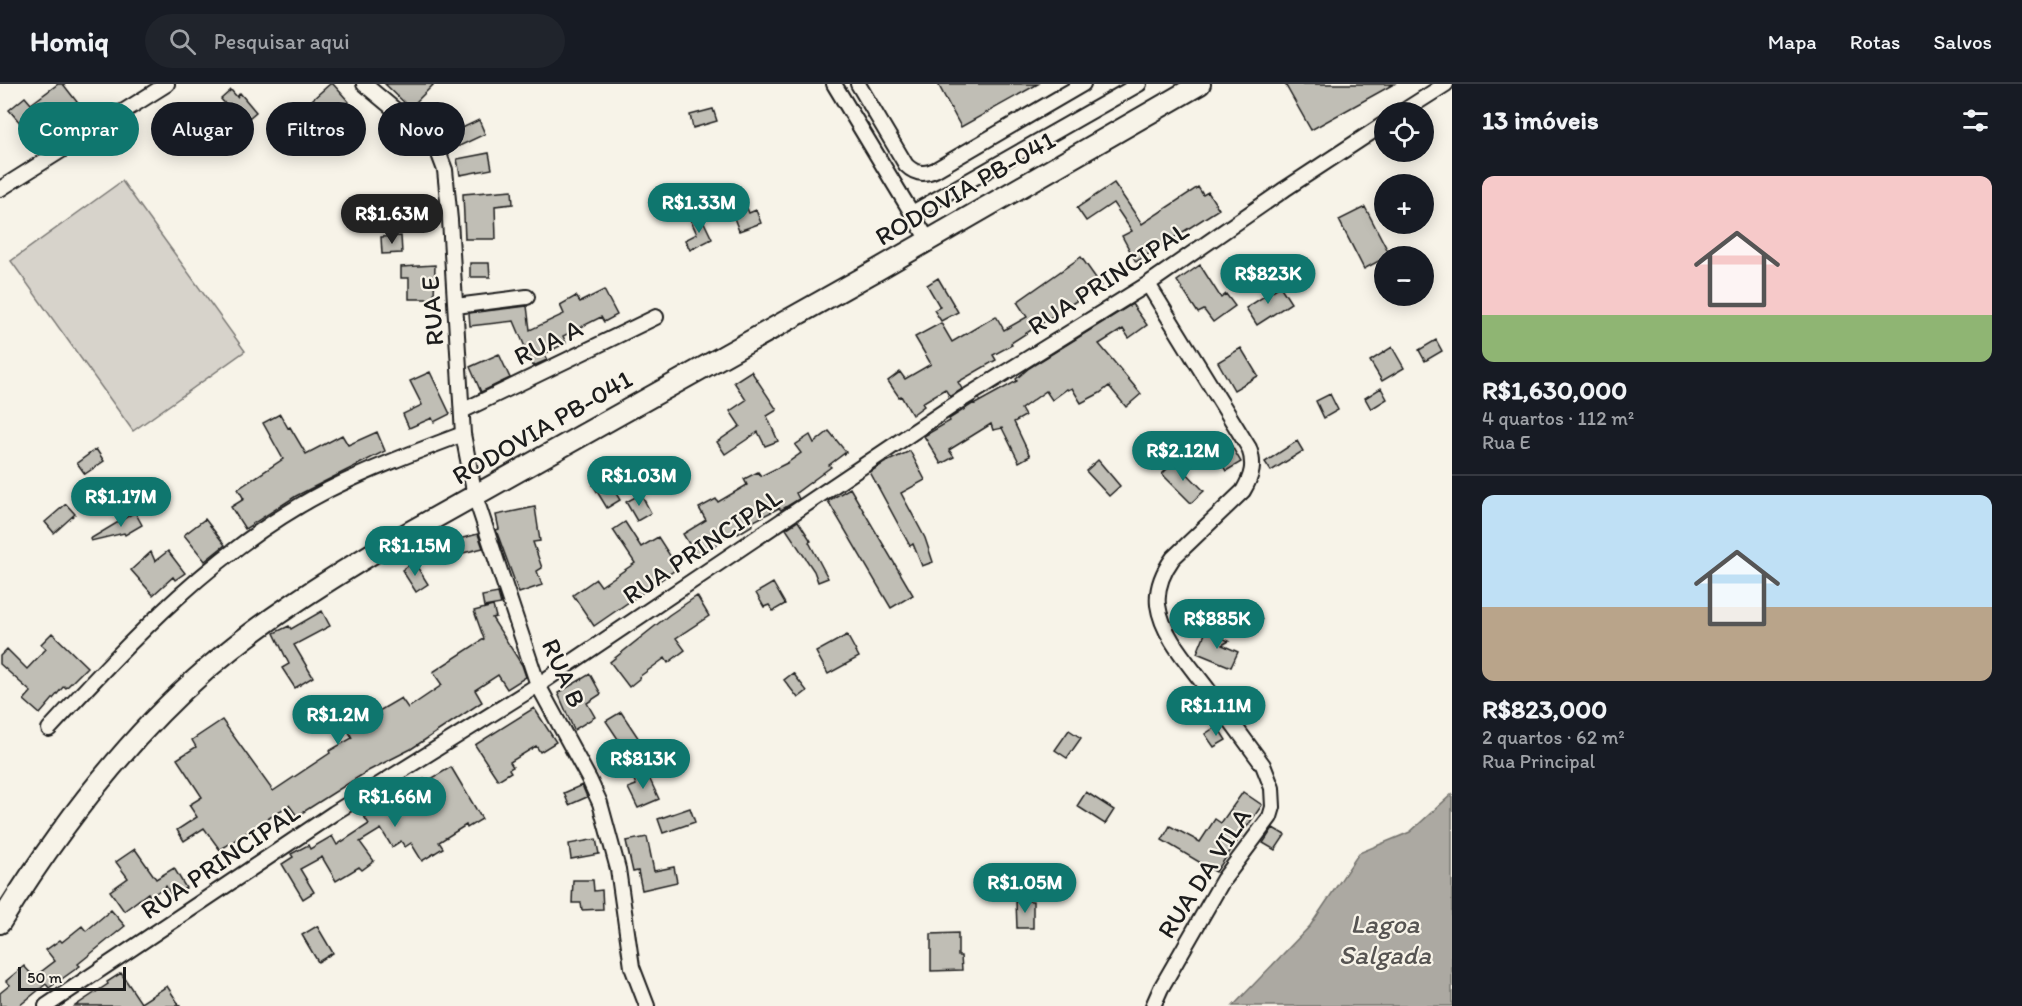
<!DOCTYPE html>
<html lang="pt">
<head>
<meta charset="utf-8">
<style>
  :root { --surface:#171b24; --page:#20242c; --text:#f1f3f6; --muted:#9ea1a6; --line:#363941; --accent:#0f766e }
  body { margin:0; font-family:Itim,sans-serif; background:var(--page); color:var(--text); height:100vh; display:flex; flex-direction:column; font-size:22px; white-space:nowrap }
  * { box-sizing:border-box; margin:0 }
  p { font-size:20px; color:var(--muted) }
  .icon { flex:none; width:33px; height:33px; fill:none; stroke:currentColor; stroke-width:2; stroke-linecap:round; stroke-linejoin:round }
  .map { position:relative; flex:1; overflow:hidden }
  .side { display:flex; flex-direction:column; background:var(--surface); width:570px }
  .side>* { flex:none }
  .guide { position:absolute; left:18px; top:18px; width:570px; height:54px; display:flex; gap:12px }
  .tools { position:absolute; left:1374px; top:18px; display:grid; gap:12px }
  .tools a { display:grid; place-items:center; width:60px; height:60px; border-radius:50%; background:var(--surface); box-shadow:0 3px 15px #0003; font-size:30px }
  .scale { position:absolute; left:18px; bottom:15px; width:108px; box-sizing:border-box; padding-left:6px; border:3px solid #1c1c1c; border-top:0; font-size:16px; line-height:21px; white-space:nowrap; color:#1c1c1c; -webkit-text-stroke:4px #f7f3e8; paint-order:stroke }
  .price { position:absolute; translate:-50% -51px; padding:0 14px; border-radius:21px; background:var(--accent); color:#fff; font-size:20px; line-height:39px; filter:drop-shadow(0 2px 3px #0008) }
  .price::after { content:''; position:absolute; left:50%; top:36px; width:18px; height:14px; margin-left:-9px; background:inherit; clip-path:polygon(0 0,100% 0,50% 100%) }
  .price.active { background:#222; color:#fff }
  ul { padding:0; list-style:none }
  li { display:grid; align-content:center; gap:12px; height:318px; padding:0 30px }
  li+li { border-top:2px solid var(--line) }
  li span { display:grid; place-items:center; height:186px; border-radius:12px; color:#555 }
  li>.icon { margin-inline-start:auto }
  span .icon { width:108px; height:108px; fill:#fffc; stroke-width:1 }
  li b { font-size:26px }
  h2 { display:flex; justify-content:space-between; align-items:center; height:72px; padding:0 30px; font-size:26px }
  .pill { padding:0 21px; border-radius:27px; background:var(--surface); box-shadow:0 3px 15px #0003; font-size:21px; line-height:54px }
  .pill.active { background:var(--accent); color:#fff }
  header { display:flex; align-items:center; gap:36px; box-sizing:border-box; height:84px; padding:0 30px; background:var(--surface); border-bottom:2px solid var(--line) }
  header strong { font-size:28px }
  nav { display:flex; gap:33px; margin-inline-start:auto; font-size:21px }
  .search { width:420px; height:54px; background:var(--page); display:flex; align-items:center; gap:15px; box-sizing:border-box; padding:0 21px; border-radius:33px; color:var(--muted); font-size:22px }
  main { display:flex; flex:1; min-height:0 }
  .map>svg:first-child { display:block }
  .park { fill:#d7d3cb; stroke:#7a7874; stroke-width:1.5 }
  .water { fill:#aca9a2; stroke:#72716c; stroke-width:1.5 }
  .building { fill:#c0beb5; stroke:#1c1c1c; stroke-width:1.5 }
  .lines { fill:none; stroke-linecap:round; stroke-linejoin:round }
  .street-casing { stroke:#1c1c1c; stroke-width:18 }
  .secondary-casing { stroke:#1c1c1c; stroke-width:24 }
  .street { stroke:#f7f3e8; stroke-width:14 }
  .secondary { stroke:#f7f3e8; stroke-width:20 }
  .labels { text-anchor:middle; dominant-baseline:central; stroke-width:4.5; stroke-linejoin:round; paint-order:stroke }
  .street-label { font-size:26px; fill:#1c1c1c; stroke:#f7f3e8 }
  .water-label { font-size:27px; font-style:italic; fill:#565452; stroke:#f7f3e8 }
</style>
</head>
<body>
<header>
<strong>Homiq</strong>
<div class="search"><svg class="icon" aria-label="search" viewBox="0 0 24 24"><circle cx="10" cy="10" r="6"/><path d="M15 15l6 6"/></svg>Pesquisar aqui</div>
<nav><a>Mapa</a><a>Rotas</a><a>Salvos</a></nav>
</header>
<main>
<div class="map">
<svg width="1452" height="922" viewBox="0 0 1452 922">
  <rect width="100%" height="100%" fill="#f7f3e8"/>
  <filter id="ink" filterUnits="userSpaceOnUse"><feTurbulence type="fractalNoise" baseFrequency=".0167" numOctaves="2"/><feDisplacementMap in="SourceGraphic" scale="12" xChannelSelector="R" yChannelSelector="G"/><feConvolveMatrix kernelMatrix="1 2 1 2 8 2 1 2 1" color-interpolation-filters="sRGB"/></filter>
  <g filter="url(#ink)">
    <path class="park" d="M 122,97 L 245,267 L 133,347 L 11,177 Z"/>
    <path class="water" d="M 1452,710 L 1452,922 L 1233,922 L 1310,842 L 1359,769 L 1410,748 Z"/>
    <path class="building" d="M 58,0 L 63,0 L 88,32 L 66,48 L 62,43 L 42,64 L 9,26 L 25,13 L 31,20 Z
      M 330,0 L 333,0 L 349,18 L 315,48 L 326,59 L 316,68 L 288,37 Z
      M 385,0 L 434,0 L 410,24 Z
      M 938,0 L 1038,0 L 961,43 Z
      M 1285,0 L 1394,0 L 1311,46 Z
      M 231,6 L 237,13 L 240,9 L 256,28 L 242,40 L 221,15 Z
      M 285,20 L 294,30 L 277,45 L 268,35 Z
      M 713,25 L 717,37 L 693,44 L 690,31 Z
      M 479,36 L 485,50 L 453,65 L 447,51 Z
      M 489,69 L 492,85 L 460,91 L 457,75 Z
      M 1114,99 L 1142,140 L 1198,103 L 1203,111 L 1208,108 L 1219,125 L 1136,178 L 1122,152 L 1132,147 L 1113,119 L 1086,137 L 1077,124 Z
      M 512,106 L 513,120 L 495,122 L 496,155 L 465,155 L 463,110 Z
      M 742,112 L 749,129 L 756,126 L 761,139 L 739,147 L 728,118 Z
      M 1365,123 L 1390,171 L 1364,185 L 1339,136 Z
      M 701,132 L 712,155 L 690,166 L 685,156 L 697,150 L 691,137 Z
      M 401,152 L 402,169 L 382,170 L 381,153 Z
      M 1081,173 L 1101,201 L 1011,259 L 1012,261 L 993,271 L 996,276 L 958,298 L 962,305 L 950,313 L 945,305 L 922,319 L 924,322 L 912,331 L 901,312 L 899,313 L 888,297 L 900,288 L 905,295 L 931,280 L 915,253 L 941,239 L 952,258 L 996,232 L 1004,246 L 1027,233 L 1017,218 Z
      M 470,179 L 489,179 L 490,193 L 470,193 Z
      M 435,181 L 434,215 L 409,215 L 409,194 L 401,194 L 401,183 Z
      M 1200,181 L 1221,214 L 1226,210 L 1235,222 L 1213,238 L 1204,226 L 1198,229 L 1177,197 Z
      M 938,194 L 958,228 L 941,237 L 934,226 L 940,223 L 927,201 Z
      M 1280,202 L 1291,219 L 1257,241 L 1246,224 Z
      M 604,206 L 617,231 L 604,238 L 601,233 L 563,252 L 566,259 L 544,270 L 547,276 L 533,282 L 514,237 L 470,242 L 469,229 L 527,222 L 530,246 L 564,230 L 560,221 L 576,212 L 580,218 Z
      M 1132,220 L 1147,241 L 1129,254 L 1123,245 L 1099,260 L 1141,310 L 1126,323 L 1109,302 L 1100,309 L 1081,319 L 1072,304 L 1068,306 L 1067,305 L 1052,316 L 1046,307 L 1021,325 L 1025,332 L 1014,338 L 1030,372 L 1019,378 L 1002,344 L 993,346 L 991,340 L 949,366 L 954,373 L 941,380 L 924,352 L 950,337 L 949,335 L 974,319 L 975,320 L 1017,297 L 1016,295 L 1029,284 Z
      M 1436,256 L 1442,267 L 1425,277 L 1419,266 Z
      M 1392,263 L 1404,284 L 1382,297 L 1370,277 Z
      M 1241,264 L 1258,292 L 1234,306 L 1218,278 Z
      M 499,270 L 510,294 L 481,308 L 470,283 Z
      M 751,287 L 777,326 L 767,332 L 778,357 L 765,362 L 758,348 L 725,370 L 717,358 L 740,342 L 730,327 L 746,316 L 734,298 Z
      M 430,288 L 450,330 L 434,338 L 432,334 L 409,344 L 403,330 L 422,321 L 410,297 Z
      M 1381,304 L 1387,315 L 1371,325 L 1365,314 Z
      M 1330,310 L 1338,326 L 1324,334 L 1316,317 Z
      M 280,330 L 288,344 L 290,343 L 306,370 L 342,351 L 348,361 L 377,348 L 385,367 L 296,412 L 245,445 L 231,423 L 244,415 L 238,405 L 283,375 L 263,339 Z
      M 829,347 L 846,368 L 829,381 L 831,383 L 796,409 L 799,415 L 781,426 L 779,424 L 752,438 L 753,441 L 738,450 L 736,446 L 716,458 L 717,461 L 697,473 L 683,450 L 706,436 L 699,424 L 716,415 L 718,418 L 747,401 L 744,395 L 758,388 L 761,392 L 787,379 L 801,369 L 795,361 L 810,351 L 814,359 Z
      M 1227,354 L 1241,378 L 1226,387 L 1212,364 Z
      M 1297,357 L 1303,367 L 1271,387 L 1265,378 Z
      M 96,365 L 104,377 L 85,390 L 77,379 Z
      M 910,367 L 925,396 L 901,409 L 925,454 L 933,478 L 922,482 L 913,460 L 910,462 L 870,388 L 884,379 Z
      M 1098,376 L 1120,402 L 1109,412 L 1086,387 Z
      M 1175,377 L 1204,407 L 1191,419 L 1162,390 Z
      M 606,393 L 620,416 L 607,424 L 593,401 Z
      M 850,404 L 913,511 L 891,524 L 828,417 Z
      M 641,410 L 651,429 L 637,437 L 626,418 Z
      M 66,420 L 75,430 L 54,449 L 45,438 Z
      M 535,423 L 540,457 L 533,458 L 542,484 L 537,487 L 542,501 L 519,509 L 496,446 L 499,445 L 496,431 Z
      M 135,428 L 142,441 L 125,451 L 124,449 L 91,457 L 90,455 Z
      M 205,435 L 225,461 L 205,477 L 184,451 Z
      M 798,437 L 811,457 L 809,458 L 828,494 L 818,498 L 814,487 L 786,445 Z
      M 625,438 L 641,463 L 658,453 L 678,484 L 594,542 L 573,511 L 596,495 L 601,502 L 635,479 L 613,446 Z
      M 478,450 L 483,464 L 459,470 L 455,456 Z
      M 168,467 L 185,489 L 175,496 L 173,493 L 153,511 L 131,486 L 151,468 L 155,477 Z
      M 414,478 L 428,500 L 416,508 L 402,486 Z
      M 773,499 L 785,520 L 773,527 L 769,521 L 764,523 L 756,509 Z
      M 498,509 L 501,520 L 484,523 L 482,512 Z
      M 697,512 L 709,532 L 676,554 L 685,566 L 668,579 L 665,574 L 639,593 L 640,594 L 629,603 L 610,578 L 669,531 Z
      M 493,522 L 496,533 L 492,534 L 522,581 L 526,593 L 507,605 L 498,591 L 475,606 L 482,618 L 411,665 L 368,687 L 297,732 L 289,721 L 220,766 L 204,744 L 184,757 L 177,746 L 197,733 L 189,721 L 202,713 L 177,675 L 196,663 L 192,656 L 222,636 L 273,707 L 330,669 L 329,667 L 352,654 L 349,648 L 374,634 L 372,631 L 401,614 L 408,624 L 442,601 L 433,588 L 484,555 L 474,527 Z
      M 1254,525 L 1262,536 L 1247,545 L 1242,537 L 1242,532 Z
      M 322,527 L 330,542 L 294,561 L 313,593 L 295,604 L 282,584 L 289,580 L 274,549 L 289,542 L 291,545 Z
      M 1206,547 L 1229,557 L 1222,561 L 1238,568 L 1231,583 L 1197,569 Z
      M 52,549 L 87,583 L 66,604 L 64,602 L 40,630 L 24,616 L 31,608 L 0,580 L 0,572 L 7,565 L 27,585 L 46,565 L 41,560 Z
      M 847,551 L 859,573 L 828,590 L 816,568 Z
      M 793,589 L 807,607 L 798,614 L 784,596 Z
      M 590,590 L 601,610 L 587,619 L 595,633 L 574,646 L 558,609 Z
      M 534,624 L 556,658 L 540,668 L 536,662 L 510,678 L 513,683 L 509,685 L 511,688 L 498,696 L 475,661 Z
      M 621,628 L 641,658 L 626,667 L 606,637 Z
      M 1217,642 L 1226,656 L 1214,663 L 1205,650 Z
      M 1069,646 L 1081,654 L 1067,674 L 1055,666 Z
      M 451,683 L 482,735 L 467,744 L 466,741 L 439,758 L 443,764 L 422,777 L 411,759 L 405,763 L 401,757 L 392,763 L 381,745 L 360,758 L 374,777 L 362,786 L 359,783 L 336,797 L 322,773 L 300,785 L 314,808 L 303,815 L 282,780 L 293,773 L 291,770 L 308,761 L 310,765 L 332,752 L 337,761 L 369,740 L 363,731 L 400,707 L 402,709 L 424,695 L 426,698 Z
      M 645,685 L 659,715 L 638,724 L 628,704 L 636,701 L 632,691 Z
      M 582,701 L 587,713 L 569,721 L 564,709 Z
      M 1086,708 L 1114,726 L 1105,740 L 1077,722 Z
      M 1243,708 L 1262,721 L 1216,788 L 1162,756 L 1170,742 L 1200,758 L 1215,735 L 1221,739 Z
      M 690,724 L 695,738 L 663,749 L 658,735 Z
      M 1273,744 L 1285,751 L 1275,766 L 1263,759 Z
      M 647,753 L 654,787 L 674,783 L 677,798 L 642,806 L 638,787 L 633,788 L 626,757 Z
      M 596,755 L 599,770 L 571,775 L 569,760 Z
      M 135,765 L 156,795 L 174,784 L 186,804 L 172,812 L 166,802 L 150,813 L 148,809 L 124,827 L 110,807 L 128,794 L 116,778 Z
      M 573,796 L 593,796 L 594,807 L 602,806 L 603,825 L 582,826 L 581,819 L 572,819 Z
      M 1016,817 L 1033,817 L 1033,844 L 1017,844 Z
      M 111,826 L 125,842 L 78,880 L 80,882 L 49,904 L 46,900 L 19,922 L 0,922 L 0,909 L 10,901 L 6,897 L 24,882 L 34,893 L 55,877 L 46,866 L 60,856 L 62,858 L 82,842 L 86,847 Z
      M 317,842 L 333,869 L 318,878 L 302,851 Z
      M 958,849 L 958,872 L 961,872 L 962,886 L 931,887 L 931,850 Z
      M 121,889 L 141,919 L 167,902 L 180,922 L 75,922 L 108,900 L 107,898 Z"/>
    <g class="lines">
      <g class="street-casing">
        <path id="street" d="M 364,0 L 430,55 L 439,70 L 445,86 L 450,136 L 463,350 L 475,412 L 538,601 L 589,695 L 600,719 L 618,785 L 632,883 L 647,922
          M 834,0 L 928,156
          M 858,0 L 906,81 C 915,90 924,91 935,86 L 1083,0
          M 1402,28 L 1446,0
          M 0,105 L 167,0
          M 912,129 L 1139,0
          M 1148,200 L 1249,364 C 1255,381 1252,392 1243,407 L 1173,474 C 1163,488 1156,503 1158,521 C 1162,551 1188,579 1206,603 C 1225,629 1244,655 1263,681 L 1272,704 L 1273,723 L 1270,733 L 1223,796 L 1161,904 L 1153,922
          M 456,222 L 527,213
          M 462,327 L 656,233
          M 49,645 C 132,555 217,463 328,406 C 372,384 418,367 463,350
          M 46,922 L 334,729 L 538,601 L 961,316 L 1148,200 L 1285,105 L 1384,40"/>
      </g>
      <g class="secondary-casing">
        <path id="secondary" d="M 0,839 C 57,747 124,657 207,585 C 261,538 322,500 383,463 L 877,186 L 1200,0"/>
      </g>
      <use href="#street" class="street"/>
      <use href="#secondary" class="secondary"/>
    </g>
  </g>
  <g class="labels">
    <g class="street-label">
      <text transform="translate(965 104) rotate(-30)">RODOVIA PB-041</text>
      <text transform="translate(1108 194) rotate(-33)">RUA PRINCIPAL</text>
      <text transform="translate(432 227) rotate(-94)">RUA E</text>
      <text transform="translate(548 258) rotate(-26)">RUA A</text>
      <text transform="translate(542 343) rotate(-30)">RODOVIA PB-041</text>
      <text transform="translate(702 462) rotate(-34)">RUA PRINCIPAL</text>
      <text transform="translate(564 589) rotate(66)">RUA B</text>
      <text transform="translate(220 777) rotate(-34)">RUA PRINCIPAL</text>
      <text transform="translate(1204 789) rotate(-57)">RUA DA VILA</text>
    </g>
    <g class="water-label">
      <text x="1385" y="839">Lagoa<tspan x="1385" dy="31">Salgada</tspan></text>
    </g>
  </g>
</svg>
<div class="tools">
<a><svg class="icon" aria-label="locate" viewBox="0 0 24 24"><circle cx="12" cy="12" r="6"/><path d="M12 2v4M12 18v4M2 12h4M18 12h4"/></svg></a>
<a>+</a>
<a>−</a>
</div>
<div class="scale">50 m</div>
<b class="price" style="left:699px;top:150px">R$1.33M</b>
<b class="price active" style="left:392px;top:161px">R$1.63M</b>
<b class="price" style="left:1268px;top:221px">R$823K</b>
<b class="price" style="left:1183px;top:398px">R$2.12M</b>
<b class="price" style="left:639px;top:423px">R$1.03M</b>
<b class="price" style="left:121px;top:444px">R$1.17M</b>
<b class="price" style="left:415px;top:493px">R$1.15M</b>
<b class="price" style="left:1217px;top:566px">R$885K</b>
<b class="price" style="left:1216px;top:653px">R$1.11M</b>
<b class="price" style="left:338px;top:662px">R$1.2M</b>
<b class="price" style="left:643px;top:706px">R$813K</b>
<b class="price" style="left:395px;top:744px">R$1.66M</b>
<b class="price" style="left:1025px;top:830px">R$1.05M</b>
<div class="guide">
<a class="pill active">Comprar</a>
<a class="pill">Alugar</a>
<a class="pill">Filtros</a>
<a class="pill">Novo</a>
</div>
</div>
<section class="side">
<h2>13 imóveis<svg class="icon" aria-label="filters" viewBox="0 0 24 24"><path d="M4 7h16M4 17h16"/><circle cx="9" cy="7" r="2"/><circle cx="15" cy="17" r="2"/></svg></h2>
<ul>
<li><span style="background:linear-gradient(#f6c9c9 75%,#8fb573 0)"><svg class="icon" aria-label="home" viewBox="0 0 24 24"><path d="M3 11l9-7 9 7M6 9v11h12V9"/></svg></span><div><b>R$1,630,000</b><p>4 quartos · 112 m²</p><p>Rua E</p></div></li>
<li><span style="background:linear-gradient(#bfe0f5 60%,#b9a48a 0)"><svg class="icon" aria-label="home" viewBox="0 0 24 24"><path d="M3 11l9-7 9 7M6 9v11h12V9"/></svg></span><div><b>R$823,000</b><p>2 quartos · 62 m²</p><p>Rua Principal</p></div></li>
</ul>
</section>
</main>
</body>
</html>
